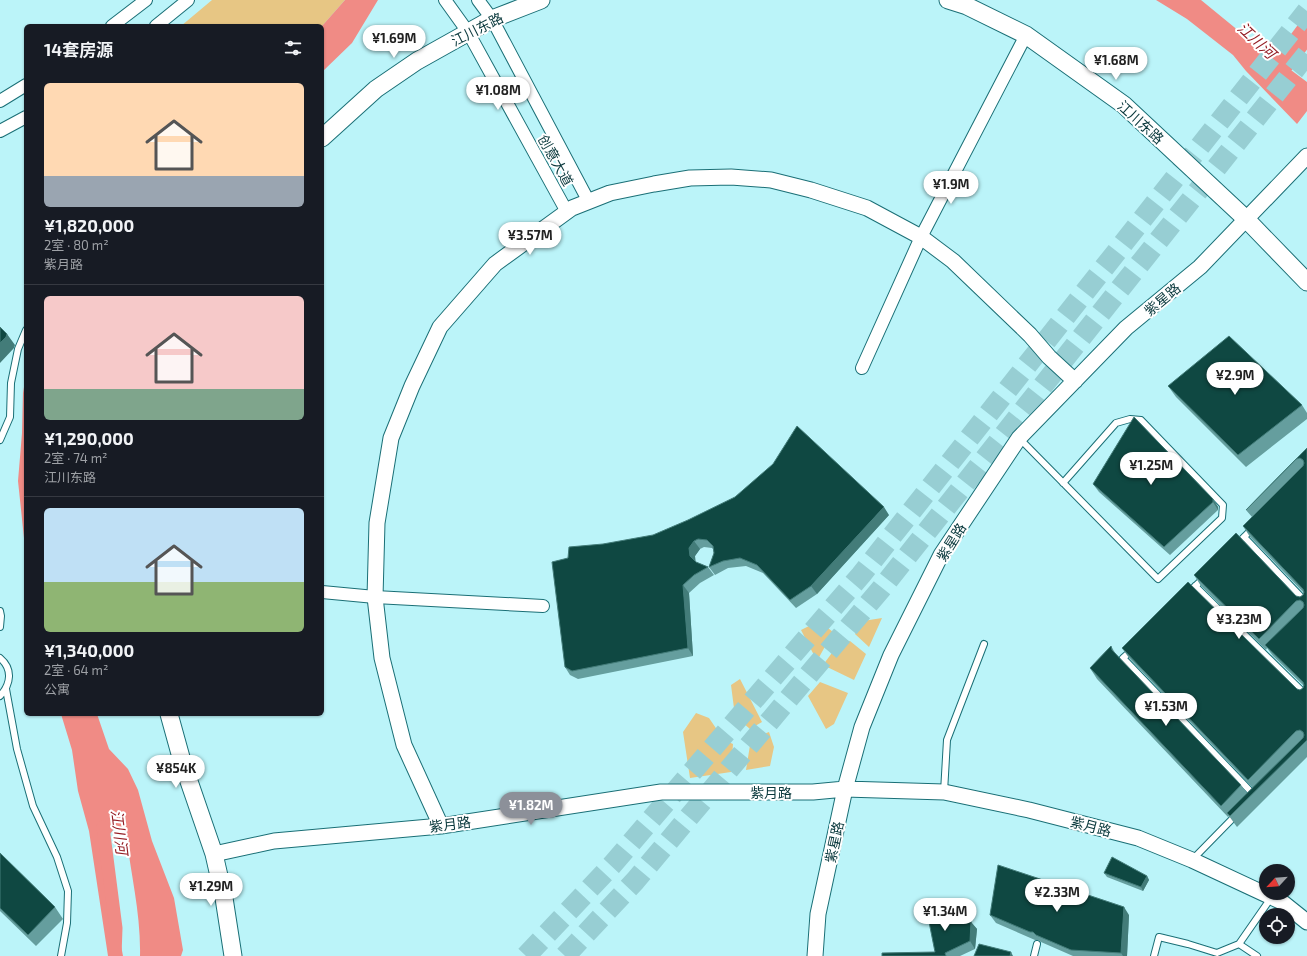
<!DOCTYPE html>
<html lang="zh">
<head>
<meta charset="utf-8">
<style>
  :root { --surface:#171b24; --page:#242831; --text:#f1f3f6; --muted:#9ea1a6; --line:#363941; --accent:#8c9099 }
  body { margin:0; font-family:"Exo 2","Noto Sans SC",sans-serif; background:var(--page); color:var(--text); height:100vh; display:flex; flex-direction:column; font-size:15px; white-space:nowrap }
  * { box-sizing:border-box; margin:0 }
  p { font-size:13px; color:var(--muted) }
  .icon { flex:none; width:22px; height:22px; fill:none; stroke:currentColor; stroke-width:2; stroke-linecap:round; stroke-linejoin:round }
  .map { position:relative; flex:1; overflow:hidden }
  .details { position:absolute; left:24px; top:24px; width:300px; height:692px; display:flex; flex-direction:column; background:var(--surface); border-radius:6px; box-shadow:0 1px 3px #0004 }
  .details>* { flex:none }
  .needle { width:26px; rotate:244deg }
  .controls { position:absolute; left:1259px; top:864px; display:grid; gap:8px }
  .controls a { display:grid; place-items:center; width:36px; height:36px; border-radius:50%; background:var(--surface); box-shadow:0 1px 3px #0004; font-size:20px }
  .price { position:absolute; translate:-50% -34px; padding:0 9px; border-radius:14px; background:#fff; color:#222; font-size:13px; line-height:26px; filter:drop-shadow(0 1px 2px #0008) }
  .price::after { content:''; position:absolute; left:50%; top:24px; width:12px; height:9px; margin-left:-6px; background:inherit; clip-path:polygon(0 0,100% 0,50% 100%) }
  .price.active { background:var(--accent); color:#fff }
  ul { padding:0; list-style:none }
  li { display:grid; align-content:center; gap:8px; height:212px; padding:0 20px }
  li+li { border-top:1px solid var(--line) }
  li span { display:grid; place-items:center; height:124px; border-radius:6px; color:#555 }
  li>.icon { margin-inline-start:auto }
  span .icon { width:72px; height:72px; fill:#fffc; stroke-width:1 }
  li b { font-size:17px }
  h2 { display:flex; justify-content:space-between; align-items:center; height:48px; padding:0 20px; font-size:17px }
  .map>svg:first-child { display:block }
  .green { fill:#e7c684 }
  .water { fill:#f08b85 }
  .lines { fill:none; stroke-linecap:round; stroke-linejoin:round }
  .canal { stroke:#f08b85; stroke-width:13 }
  .river { stroke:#f08b85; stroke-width:22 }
  .trunk-tunnel { stroke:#97ced3; stroke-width:21; stroke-dasharray:21 10; stroke-linecap:butt }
  .service-casing { stroke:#1a6f76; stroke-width:8 }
  .minor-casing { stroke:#1a6f76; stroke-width:14 }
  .tertiary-casing { stroke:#1a6f76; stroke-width:17 }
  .secondary-casing { stroke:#1a6f76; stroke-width:19 }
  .service { stroke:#fff; stroke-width:6 }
  .minor { stroke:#fff; stroke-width:12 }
  .tertiary { stroke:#fff; stroke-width:15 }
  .secondary { stroke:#fff; stroke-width:17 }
  .wall { fill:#659e9e }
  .shaded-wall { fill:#437c79 }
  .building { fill:#0f4842; stroke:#437c79 }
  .labels { text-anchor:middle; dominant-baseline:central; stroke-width:4; stroke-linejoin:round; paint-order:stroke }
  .street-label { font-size:14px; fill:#09383c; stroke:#fff }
  .water-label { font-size:15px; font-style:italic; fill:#941d24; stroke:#fff }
</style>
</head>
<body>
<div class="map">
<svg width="1307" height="956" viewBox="0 0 1307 956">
  <rect width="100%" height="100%" fill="#bbf4f9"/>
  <path class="green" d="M 212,0 L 345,0 L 322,26 L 181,26 Z
    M 882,618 L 869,647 L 855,634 L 863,621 Z
    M 819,621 L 833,632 L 817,661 L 801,630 Z
    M 850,641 L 866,654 L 854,680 L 823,665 L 837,646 Z
    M 740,679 L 762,722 L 750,729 L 735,716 L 731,685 Z
    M 820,682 L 848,693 L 834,724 L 826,729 L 808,696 Z
    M 696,713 L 709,718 L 724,740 L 733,744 L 731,772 L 690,778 L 683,732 Z
    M 769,732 L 774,747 L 770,766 L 746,770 L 751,739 Z"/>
  <path class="water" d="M 345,0 L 378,0 L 352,43 L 322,72 L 322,26 Z
    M 1156,0 L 1201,0 L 1245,36 L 1307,82 L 1307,111 L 1297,124 L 1246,71 L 1233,55 L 1187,19 Z
    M 26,375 L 26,557 L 18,481 L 22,433 L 23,393 Z
    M 61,714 L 97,714 L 109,749 L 128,769 L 138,790 L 152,841 L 174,898 L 183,950 L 181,956 L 140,956 C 141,915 131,875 126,834 L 114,829 L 105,840 L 114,909 L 123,956 L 108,956 L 89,831 L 78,791 L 72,750 Z"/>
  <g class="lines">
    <path class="canal" d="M 103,827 L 116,928 L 115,956"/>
    <path class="river" d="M 1273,77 L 1307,31"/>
    <path class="trunk-tunnel" d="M 526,956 L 612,865 L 861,575 L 1307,11
      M 565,956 L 635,881 L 881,589 L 1307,54"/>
    <g class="service-casing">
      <path id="service" d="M 1019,438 L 1158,579 L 1222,518 L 1223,505 L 1141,420 L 1130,419 L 1116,423 L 1063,483
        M 0,440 L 10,417 L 11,383 L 18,349 L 26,330
        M 1244,537 L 1307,603
        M 1237,544 L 1253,528
        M 1195,586 L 1307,696
        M 1189,592 L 1204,578
        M 0,611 L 1,616 L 0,627
        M 1132,650 L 1123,658 L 1255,796
        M 0,658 C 13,669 11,684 0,696
        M 6,689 L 17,749 L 33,806 L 57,857 L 68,891 L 67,923 L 61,956
        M 944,792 L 947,740 L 984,644
        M 1192,860 L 1237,814
        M 1239,944 L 1271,898
        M 1034,956 L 1037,944
        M 1154,956 L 1159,937 L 1188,944 L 1217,953 L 1239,944 L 1257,956"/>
    </g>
    <g class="minor-casing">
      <path id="minor" d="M 445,0 L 468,32 L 567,212
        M 478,0 L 492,19 L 589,202
        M 112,26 L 146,0
        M 156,26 L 188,0
        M 0,101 L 26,85
        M 0,131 L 26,117
        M 862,368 L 921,237 L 1026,35
        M 322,592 L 375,597 L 543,606"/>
    </g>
    <g class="tertiary-casing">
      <path id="tertiary" d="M 441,826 L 404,745 L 382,658 L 375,597 L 377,523 L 391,438 L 412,386 L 440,327 L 495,264 L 572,208 L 610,193 L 654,184 L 690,178 L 731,177 L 771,180 L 811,190 L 867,208 L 921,237 L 953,261 L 1030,335 L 1049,357 L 1075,381
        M 214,854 L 274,841 L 441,826 L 661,792 L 813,792 L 845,789 L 944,792 L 1029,810 L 1138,838 L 1192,860 L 1282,902 L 1307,922
        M 815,956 L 818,914 L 845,789 L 862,727 L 891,655 L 941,555 L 1019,438 L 1126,328 L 1200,267 L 1307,156"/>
    </g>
    <g class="secondary-casing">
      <path id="secondary" d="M 948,0 L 967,6 L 1026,35 L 1124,105 L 1246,219 L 1307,282
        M 322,138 L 376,89 L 417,61 L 492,19 L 541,0
        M 169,714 L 182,761 L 214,854 L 224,898 L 233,956"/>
    </g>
    <use href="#service" class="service"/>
    <use href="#minor" class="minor"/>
    <use href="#tertiary" class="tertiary"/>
    <use href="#secondary" class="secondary"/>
  </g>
  <path class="wall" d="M 1168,386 L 1302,405 L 1307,413 L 1307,419 L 1246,467 L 1176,397 Z
    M 1307,448 L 1307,757 L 1237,827 L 1229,816 L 1228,817 L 1097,679 L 1090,668 L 1111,646 L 1117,656 L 1241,785 L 1247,793 L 1253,788 L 1129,658 L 1122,648 L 1300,690 L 1303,688 L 1304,686 L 1273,656 L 1267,648 L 1266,650 L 1201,586 L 1194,575 L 1300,597 L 1303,595 L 1304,593 L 1250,537 L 1243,526 L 1252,517 L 1246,510 Z
    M 1093,484 L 1213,499 L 1218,507 L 1218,510 L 1170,555 L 1099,492 Z
    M 889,515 L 817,594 L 796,608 L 763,573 L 746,566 L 728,568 L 715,575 L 709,567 L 714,553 L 713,549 L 712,548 L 704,547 L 700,549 L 695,556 L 695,562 L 708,567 L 714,575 L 700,583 L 689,593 L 693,656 L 578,679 L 570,675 L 565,667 L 568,558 L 603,544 Z
    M 0,853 L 55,907 L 63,919 L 36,946 L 0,911 Z
    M 1104,873 L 1147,876 L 1149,880 L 1143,891 L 1107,877 Z
    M 990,915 L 1129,915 L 1127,956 L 1073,956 L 1041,942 L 1038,940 L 1035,940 L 996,923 Z
    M 971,922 L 977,929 L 975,949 L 960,956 L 882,956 L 935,952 Z"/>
  <path class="shaded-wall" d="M 7,334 L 15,345 L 14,348 L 0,363 L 0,343 Z
    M 1213,499 L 1218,507 L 1218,510 L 1213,502 Z
    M 884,507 L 889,515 L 817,594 L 811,586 Z
    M 694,541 L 700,549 L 695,556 L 696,564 L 690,556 L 689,548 Z
    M 683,585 L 689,593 L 693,656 L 688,648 Z
    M 1147,876 L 1149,880 L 1143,891 L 1141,887 Z
    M 1124,907 L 1129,915 L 1127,956 L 1123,956 L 1121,953 Z
    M 971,922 L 977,929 L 975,949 L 970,941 Z
    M 1011,952 L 1013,956 L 1010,956 Z"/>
  <path class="building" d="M 0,327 L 7,334 L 6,337 L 0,343 Z
    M 1229,336 L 1302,405 L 1238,455 L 1168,386 Z
    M 1134,417 L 1213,499 L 1213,502 L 1164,547 L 1093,484 Z
    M 797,426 L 884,507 L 811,586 L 790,600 L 757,565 L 740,558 L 723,561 L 709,567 L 714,553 L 713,546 L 707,540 L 698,539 L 694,541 L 689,548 L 690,556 L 696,562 L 708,567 L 694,575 L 683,585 L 688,648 L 572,671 L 565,667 L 552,562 L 568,558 L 569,547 L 603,544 L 653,535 L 688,520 L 735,497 L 773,464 Z
    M 1307,448 L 1307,740 L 1230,816 L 1227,813 L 1303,738 L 1304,735 L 1303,732 L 1300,730 L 1296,731 L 1248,780 L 1122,648 L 1188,582 L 1297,689 L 1300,690 L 1303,688 L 1304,685 L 1303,682 L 1265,645 L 1303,608 L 1304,605 L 1303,602 L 1300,600 L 1296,601 L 1259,639 L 1194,575 L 1236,533 L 1296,596 L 1300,597 L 1303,595 L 1304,592 L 1303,589 L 1243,526 L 1303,466 L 1304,463 L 1303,460 L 1300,458 L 1296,459 L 1246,510 Z
    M 1111,646 L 1112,650 L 1241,785 L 1221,806 L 1090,668 Z
    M 0,853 L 55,907 L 28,935 L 0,908 Z
    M 1112,857 L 1147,876 L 1141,887 L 1104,873 Z
    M 998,865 L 1124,907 L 1121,953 L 1071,950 L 1036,935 L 1033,932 L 1030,932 L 990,915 Z
    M 942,906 L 960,907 L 971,922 L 970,941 L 945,953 L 946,956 L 882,956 L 882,953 L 935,952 L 929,922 Z
    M 979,944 L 1011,952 L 1010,956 L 974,956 Z"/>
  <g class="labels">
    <g class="street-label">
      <text transform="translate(477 29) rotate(-27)">江川东路</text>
      <text transform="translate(1141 122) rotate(42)">江川东路</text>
      <text transform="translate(556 160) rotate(61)">创意大道</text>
      <text transform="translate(1162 299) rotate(-40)">紫星路</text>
      <text transform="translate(951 542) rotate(-58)">紫星路</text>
      <text x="771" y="792">紫月路</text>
      <text transform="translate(450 824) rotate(-7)">紫月路</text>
      <text transform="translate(1091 826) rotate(15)">紫月路</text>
      <text transform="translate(834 842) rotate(-78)">紫星路</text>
    </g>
    <g class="water-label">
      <text transform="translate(1257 40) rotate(43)">江川河</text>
      <text transform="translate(120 832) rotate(83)">江川河</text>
    </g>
  </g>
</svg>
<div class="controls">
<a><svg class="needle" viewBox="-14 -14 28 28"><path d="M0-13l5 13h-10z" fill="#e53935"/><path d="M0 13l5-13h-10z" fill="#9ea1a6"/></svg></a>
<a><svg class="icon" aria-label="locate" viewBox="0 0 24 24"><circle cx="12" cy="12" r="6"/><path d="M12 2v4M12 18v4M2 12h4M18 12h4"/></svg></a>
</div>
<b class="price" style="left:394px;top:59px">¥1.69M</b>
<b class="price" style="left:1116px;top:81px">¥1.68M</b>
<b class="price" style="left:498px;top:111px">¥1.08M</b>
<b class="price" style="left:951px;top:205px">¥1.9M</b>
<b class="price" style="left:530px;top:256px">¥3.57M</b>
<b class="price" style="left:1235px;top:396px">¥2.9M</b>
<b class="price" style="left:1151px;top:486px">¥1.25M</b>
<b class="price" style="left:1239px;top:640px">¥3.23M</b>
<b class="price" style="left:1166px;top:727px">¥1.53M</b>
<b class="price" style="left:176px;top:789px">¥854K</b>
<b class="price active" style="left:531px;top:826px">¥1.82M</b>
<b class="price" style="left:211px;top:907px">¥1.29M</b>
<b class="price" style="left:1057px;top:913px">¥2.33M</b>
<b class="price" style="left:945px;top:932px">¥1.34M</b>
<section class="details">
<h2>14套房源<svg class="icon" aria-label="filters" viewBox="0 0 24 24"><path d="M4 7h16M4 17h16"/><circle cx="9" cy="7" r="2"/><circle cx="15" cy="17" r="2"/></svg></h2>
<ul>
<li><span style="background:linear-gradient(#ffd9b3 75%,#9aa5b1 0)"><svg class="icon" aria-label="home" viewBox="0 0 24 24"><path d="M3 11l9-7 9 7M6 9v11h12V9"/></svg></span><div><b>¥1,820,000</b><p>2室 · 80 m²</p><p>紫月路</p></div></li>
<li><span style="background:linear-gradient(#f6c9c9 75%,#7fa58c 0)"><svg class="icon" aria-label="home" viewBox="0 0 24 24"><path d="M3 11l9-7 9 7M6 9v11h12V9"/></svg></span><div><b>¥1,290,000</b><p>2室 · 74 m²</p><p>江川东路</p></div></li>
<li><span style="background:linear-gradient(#bfe0f5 60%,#8fb573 0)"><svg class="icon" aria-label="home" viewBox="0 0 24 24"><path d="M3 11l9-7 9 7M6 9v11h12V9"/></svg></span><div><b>¥1,340,000</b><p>2室 · 64 m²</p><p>公寓</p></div></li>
</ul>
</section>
</div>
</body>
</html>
